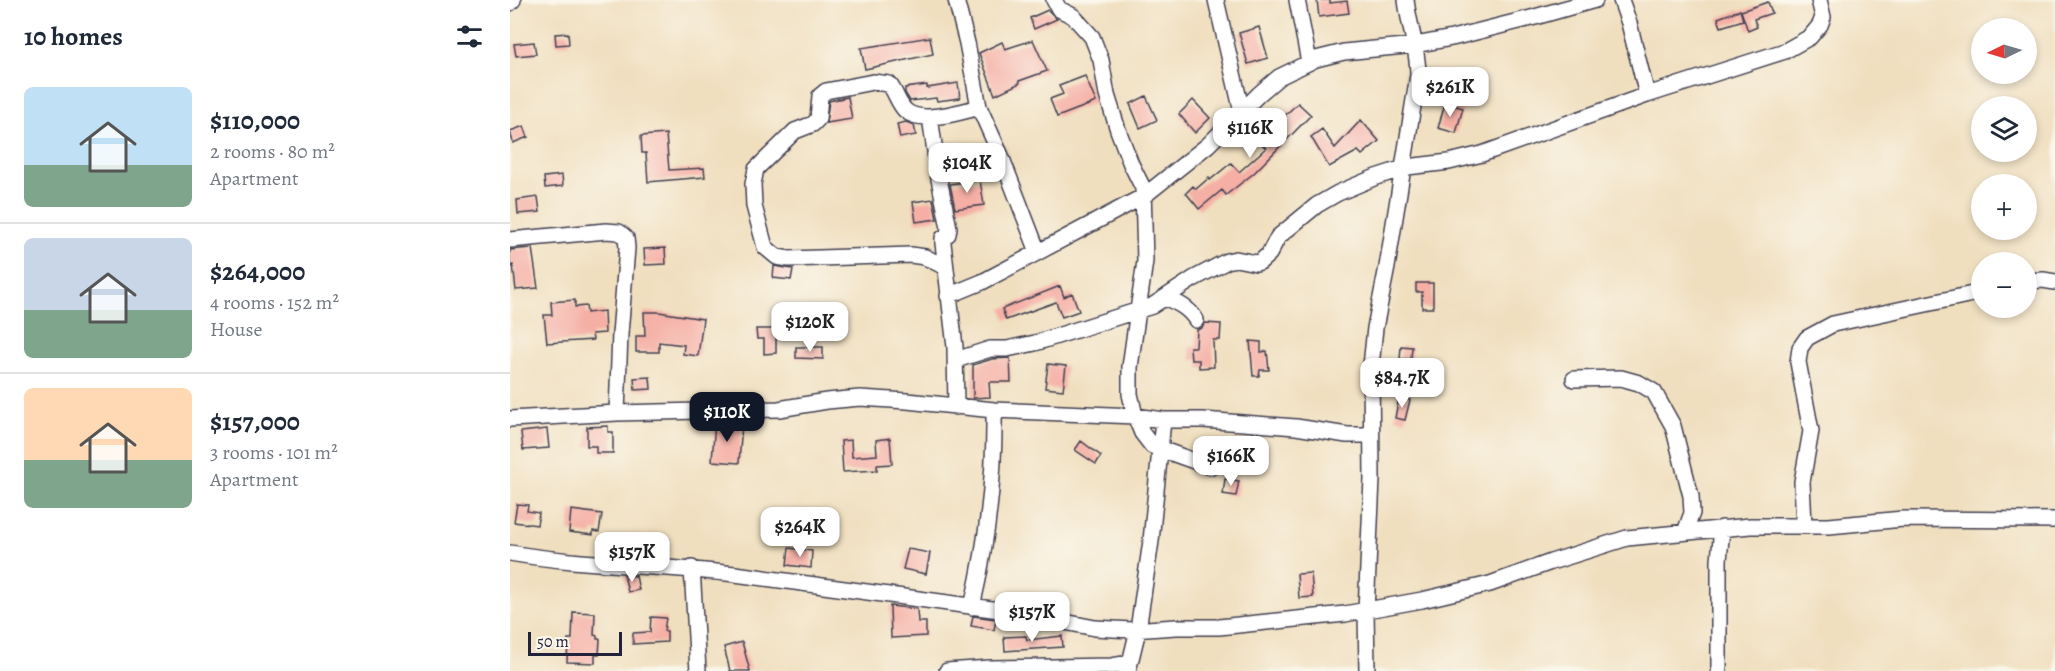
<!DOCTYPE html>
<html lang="en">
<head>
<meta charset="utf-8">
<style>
  :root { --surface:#fff; --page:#f2f2f3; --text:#1f2937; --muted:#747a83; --line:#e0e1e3; --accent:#111827 }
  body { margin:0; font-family:Alegreya,serif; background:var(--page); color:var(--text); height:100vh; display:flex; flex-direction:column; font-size:22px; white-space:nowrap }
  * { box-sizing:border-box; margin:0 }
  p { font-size:20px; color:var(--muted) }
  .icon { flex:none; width:33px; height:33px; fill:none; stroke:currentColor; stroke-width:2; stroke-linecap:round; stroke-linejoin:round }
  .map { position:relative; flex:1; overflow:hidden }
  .details { display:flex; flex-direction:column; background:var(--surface); width:510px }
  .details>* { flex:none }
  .needle { width:39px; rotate:265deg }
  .fabs { position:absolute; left:1461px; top:18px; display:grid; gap:12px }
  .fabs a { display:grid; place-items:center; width:66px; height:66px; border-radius:50%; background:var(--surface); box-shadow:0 3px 9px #0003; font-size:30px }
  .scale { position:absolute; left:18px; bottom:15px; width:94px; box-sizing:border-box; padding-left:6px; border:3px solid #22223b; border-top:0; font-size:16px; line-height:21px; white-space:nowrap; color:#22223b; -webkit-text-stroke:4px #fbf7ec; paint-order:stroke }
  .price { position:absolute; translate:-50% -51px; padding:0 14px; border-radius:12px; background:#fff; color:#222; font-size:20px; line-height:39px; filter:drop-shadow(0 2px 3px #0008) }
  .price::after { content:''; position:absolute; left:50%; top:36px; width:18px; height:14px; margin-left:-9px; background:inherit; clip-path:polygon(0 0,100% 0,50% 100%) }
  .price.current { background:var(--accent); color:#fff }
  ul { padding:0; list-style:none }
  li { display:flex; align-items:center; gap:18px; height:150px; padding:0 24px }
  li+li { border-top:2px solid var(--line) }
  li span { display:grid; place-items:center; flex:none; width:168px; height:120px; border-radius:9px; color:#555 }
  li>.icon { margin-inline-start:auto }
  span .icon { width:72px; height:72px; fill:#fffc; stroke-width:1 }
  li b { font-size:26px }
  h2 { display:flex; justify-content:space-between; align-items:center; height:72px; padding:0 24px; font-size:26px }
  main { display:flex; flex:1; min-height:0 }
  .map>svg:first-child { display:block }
  .building { fill:#f5afa5 }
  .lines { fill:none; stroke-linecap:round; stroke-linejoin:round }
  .street-casing { stroke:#413e4f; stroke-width:18 }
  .street { stroke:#fff; stroke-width:15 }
</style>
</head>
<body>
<main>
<section class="details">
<h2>10 homes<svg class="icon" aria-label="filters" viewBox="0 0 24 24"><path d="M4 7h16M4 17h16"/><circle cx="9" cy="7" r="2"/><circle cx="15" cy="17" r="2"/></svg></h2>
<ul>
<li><span style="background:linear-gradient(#bfe0f5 65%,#7fa58c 0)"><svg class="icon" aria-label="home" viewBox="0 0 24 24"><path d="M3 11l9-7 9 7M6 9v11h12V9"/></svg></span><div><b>$110,000</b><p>2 rooms · 80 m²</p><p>Apartment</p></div></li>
<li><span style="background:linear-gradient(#c9d6e8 60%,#7fa58c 0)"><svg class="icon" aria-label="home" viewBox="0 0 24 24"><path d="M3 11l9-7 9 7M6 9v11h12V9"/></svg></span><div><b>$264,000</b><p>4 rooms · 152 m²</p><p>House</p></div></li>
<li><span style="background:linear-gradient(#ffd9b3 60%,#7fa58c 0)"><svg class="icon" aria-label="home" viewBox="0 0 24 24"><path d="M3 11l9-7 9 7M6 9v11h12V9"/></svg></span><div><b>$157,000</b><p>3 rooms · 101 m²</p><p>Apartment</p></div></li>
</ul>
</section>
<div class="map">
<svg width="1545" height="671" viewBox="0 0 1545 671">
  <rect width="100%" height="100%" fill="#fbf7ec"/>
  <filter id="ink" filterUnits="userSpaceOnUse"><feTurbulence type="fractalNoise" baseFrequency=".0167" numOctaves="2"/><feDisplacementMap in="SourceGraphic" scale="12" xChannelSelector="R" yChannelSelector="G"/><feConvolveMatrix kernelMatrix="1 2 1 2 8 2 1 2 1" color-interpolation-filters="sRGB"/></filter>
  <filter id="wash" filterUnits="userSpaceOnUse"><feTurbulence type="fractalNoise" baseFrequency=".008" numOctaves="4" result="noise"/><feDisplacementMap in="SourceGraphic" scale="24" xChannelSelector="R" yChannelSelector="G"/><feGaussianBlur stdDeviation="1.35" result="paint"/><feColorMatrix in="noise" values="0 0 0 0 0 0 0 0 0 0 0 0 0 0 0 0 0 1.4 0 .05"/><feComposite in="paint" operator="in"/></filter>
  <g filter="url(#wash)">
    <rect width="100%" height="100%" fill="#f0dfbf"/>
    <g id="blocks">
      <path class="building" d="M 807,0 L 820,0 L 820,3 L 837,1 L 839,13 L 809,17 Z
        M 1258,2 L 1262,13 L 1244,19 L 1247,27 L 1238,31 L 1231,11 Z
        M 538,10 L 547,19 L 524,29 L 520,18 Z
        M 1230,10 L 1233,20 L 1211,27 L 1208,18 Z
        M 749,27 L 758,58 L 738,64 L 729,33 Z
        M 58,33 L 59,44 L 46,45 L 45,34 Z
        M 420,37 L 423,54 L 355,69 L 351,48 Z
        M 523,40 L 537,71 L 509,81 L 510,83 L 485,95 L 469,53 L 492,42 L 495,49 Z
        M 24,42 L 26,54 L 6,56 L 4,44 Z
        M 575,76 L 586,102 L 547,117 L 540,99 L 553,94 L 549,86 Z
        M 448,83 L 450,98 L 427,101 L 426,98 L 400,101 L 395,93 L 395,88 L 417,85 L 417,88 Z
        M 636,96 L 647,120 L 630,128 L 620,104 Z
        M 338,97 L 342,119 L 316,123 L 319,101 Z
        M 683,100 L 700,118 L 685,133 L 669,114 Z
        M 788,103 L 801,115 L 744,173 L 716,195 L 712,190 L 689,209 L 676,193 L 683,186 L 686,189 L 699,178 L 700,180 L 721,163 L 729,172 L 756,148 L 748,141 Z
        M 935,103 L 953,108 L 946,133 L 928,128 Z
        M 851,120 L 869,141 L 852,155 L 848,151 L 819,167 L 801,137 L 812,129 L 825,148 Z
        M 396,122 L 404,125 L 406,135 L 390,138 L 387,124 Z
        M 14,126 L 18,137 L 3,143 L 0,131 Z
        M 156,134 L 159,170 L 194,168 L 195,177 L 138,182 L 136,153 L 132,153 L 131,136 Z
        M 52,175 L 53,186 L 35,188 L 34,177 Z
        M 470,180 L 474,205 L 445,209 L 440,184 Z
        M 28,197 L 30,212 L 8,214 L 7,200 Z
        M 423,199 L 427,219 L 406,222 L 403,202 Z
        M 22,248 L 28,288 L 6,290 L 3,265 L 0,266 L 0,250 Z
        M 155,248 L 156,264 L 135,265 L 134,249 Z
        M 264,266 L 283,269 L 281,280 L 263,278 Z
        M 906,283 L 923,283 L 923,308 L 912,308 L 912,292 L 906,292 Z
        M 550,286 L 554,297 L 562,293 L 569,311 L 552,317 L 546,302 L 496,320 L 492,309 Z
        M 65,300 L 65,307 L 76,306 L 77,313 L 94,311 L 95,333 L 82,334 L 83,340 L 37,343 L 34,315 L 42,315 L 41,302 Z
        M 134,312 L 149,312 L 193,319 L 188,356 L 173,354 L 174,345 L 149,342 L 149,352 L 126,352 L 126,336 L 135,336 Z
        M 695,323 L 711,324 L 710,340 L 703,340 L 704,367 L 689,368 L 689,360 L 681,360 L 680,347 L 686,347 L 687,330 L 692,328 Z
        M 246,329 L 266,329 L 266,353 L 254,354 L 254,339 L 247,339 Z
        M 740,341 L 751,342 L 751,352 L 757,351 L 759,370 L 750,370 L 749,376 L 743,376 Z
        M 891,346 L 902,347 L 901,359 L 890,359 Z
        M 286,347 L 313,347 L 313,359 L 286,358 Z
        M 500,358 L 501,382 L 479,382 L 480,397 L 463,398 L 463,365 L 482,359 Z
        M 538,364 L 556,366 L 553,390 L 535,388 Z
        M 140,377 L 141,389 L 125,390 L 124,378 Z
        M 889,397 L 900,400 L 895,420 L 885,418 Z
        M 205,422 L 232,424 L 229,463 L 202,461 Z
        M 98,426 L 98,432 L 103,432 L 103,453 L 86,453 L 86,446 L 77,446 L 77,427 Z
        M 37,429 L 39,448 L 13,450 L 11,432 Z
        M 380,438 L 382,464 L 367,465 L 367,470 L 333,472 L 331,441 L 341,440 L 342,457 L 367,455 L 366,440 Z
        M 571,441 L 591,456 L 586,464 L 565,450 Z
        M 715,479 L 729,481 L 726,496 L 713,494 Z
        M 7,504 L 18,505 L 17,511 L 29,513 L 27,525 L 4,522 Z
        M 61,510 L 92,514 L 89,532 L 83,531 L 83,535 L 59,532 Z
        M 279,548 L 302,551 L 301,568 L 277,565 Z
        M 398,549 L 420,553 L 416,574 L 393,569 Z
        M 801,573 L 803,597 L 789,598 L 787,574 Z
        M 114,575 L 126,576 L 129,590 L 118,592 Z
        M 380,606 L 407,609 L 408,622 L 416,622 L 416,636 L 381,638 Z
        M 63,612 L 85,613 L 84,635 L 87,636 L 87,639 L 90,639 L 89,655 L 85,655 L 85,663 L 57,662 L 58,639 L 62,639 Z
        M 463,616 L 486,619 L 484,630 L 461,626 Z
        M 141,617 L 156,618 L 154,631 L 157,631 L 157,642 L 123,644 L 123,633 L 140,632 Z
        M 516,636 L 517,640 L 552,636 L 553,647 L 495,651 L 494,637 Z
        M 232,642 L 240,671 L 220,671 L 214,647 Z"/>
    </g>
  </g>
  <g filter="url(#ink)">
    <use href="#blocks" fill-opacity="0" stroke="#413e4f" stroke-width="1.5"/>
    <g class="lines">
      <g class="street-casing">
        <path id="street" d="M 446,0 L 457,43 L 469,107 L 491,156 L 528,252
          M 544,0 L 549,9 L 563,16 L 582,37 L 591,60 L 597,95 L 608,130 L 621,164 L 633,188 L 635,261 L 620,367 L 620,394 L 625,416 L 632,433 L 642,446 L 701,467
          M 706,0 L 732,112
          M 787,0 L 799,62
          M 1111,0 L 1119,23 L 1137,95
          M 0,3 L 3,0
          M 420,117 L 429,179 L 439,228 L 438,234 L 433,238 L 433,243 L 445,347 L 446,407
          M 0,240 L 96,231 L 109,232 L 116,238 L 117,248 L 110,334 L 107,413
          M 435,267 L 415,257 L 401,255 L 279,259 L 267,257 L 255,247 L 244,206 L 243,184 L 246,169 L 285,131 L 303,124 L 308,119 L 310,96 L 316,91 L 363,82 L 379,84 C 386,92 388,104 396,111 C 411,124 452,112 469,107
          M 1516,281 L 1533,280 L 1545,282
          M 438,296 L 472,282 L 634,196 L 698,145 L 749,94 L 769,77 L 806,59 L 834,52 L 905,45 L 942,38 L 1025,17 L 1085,0
          M 656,298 C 668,303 679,308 686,320
          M 446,360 L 480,349 L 497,349 L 525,343 L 642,306 L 683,279 L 717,261 L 726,259 L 746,263 L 750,262 L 759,254 L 768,237 L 807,205 L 828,193 L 866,177 L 897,167 L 939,162 L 972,154 L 1137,95 L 1275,51 L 1300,37 L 1310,25 L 1313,17 L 1309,0
          M 1064,379 L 1111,378 L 1129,383 L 1144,392 L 1163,426 L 1181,496 L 1182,513 L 1175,532
          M 0,419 L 107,413 L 269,409 L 317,401 L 350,398 L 397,401 L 484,410 L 625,416 L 653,420 L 693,420 L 786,427 L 837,435 L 861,435
          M 1294,525 L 1292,482 L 1301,431 L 1288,362 L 1290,348 L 1297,338 L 1323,324 L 1472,292
          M 0,553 C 75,566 151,565 225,574 L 504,612 L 585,628 L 622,630 L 666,627 L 709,627 L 835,614 L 912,600 L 980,584 L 1041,562 L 1117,538 L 1240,526 L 1319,526 L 1393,519 L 1545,520
          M 182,568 L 188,671
          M 462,607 C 477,543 485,477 484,410
          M 437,671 L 480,668 L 602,666 L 620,663
          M 618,671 L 628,630 L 641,541 L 653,420
          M 857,671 L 856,611 L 862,479 L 861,366 L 865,328 L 877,267 L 908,75 C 908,49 899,26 896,0
          M 1209,671 L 1209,560 L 1212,528"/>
      </g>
      <use href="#street" class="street"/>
    </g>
  </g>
</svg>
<div class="fabs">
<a><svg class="needle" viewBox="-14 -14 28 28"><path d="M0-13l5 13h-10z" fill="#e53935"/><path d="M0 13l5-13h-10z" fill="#747a83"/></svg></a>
<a><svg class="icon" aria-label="layers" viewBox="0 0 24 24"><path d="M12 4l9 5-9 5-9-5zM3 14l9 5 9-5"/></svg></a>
<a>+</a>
<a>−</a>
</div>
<div class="scale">50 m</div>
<b class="price" style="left:940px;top:118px">$261K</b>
<b class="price" style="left:740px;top:159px">$116K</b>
<b class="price" style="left:457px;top:194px">$104K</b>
<b class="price" style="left:300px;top:353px">$120K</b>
<b class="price" style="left:892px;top:409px">$84.7K</b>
<b class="price current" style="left:217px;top:443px">$110K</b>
<b class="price" style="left:721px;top:487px">$166K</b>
<b class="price" style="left:290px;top:558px">$264K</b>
<b class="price" style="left:122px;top:583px">$157K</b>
<b class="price" style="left:522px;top:643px">$157K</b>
</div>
</main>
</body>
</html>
